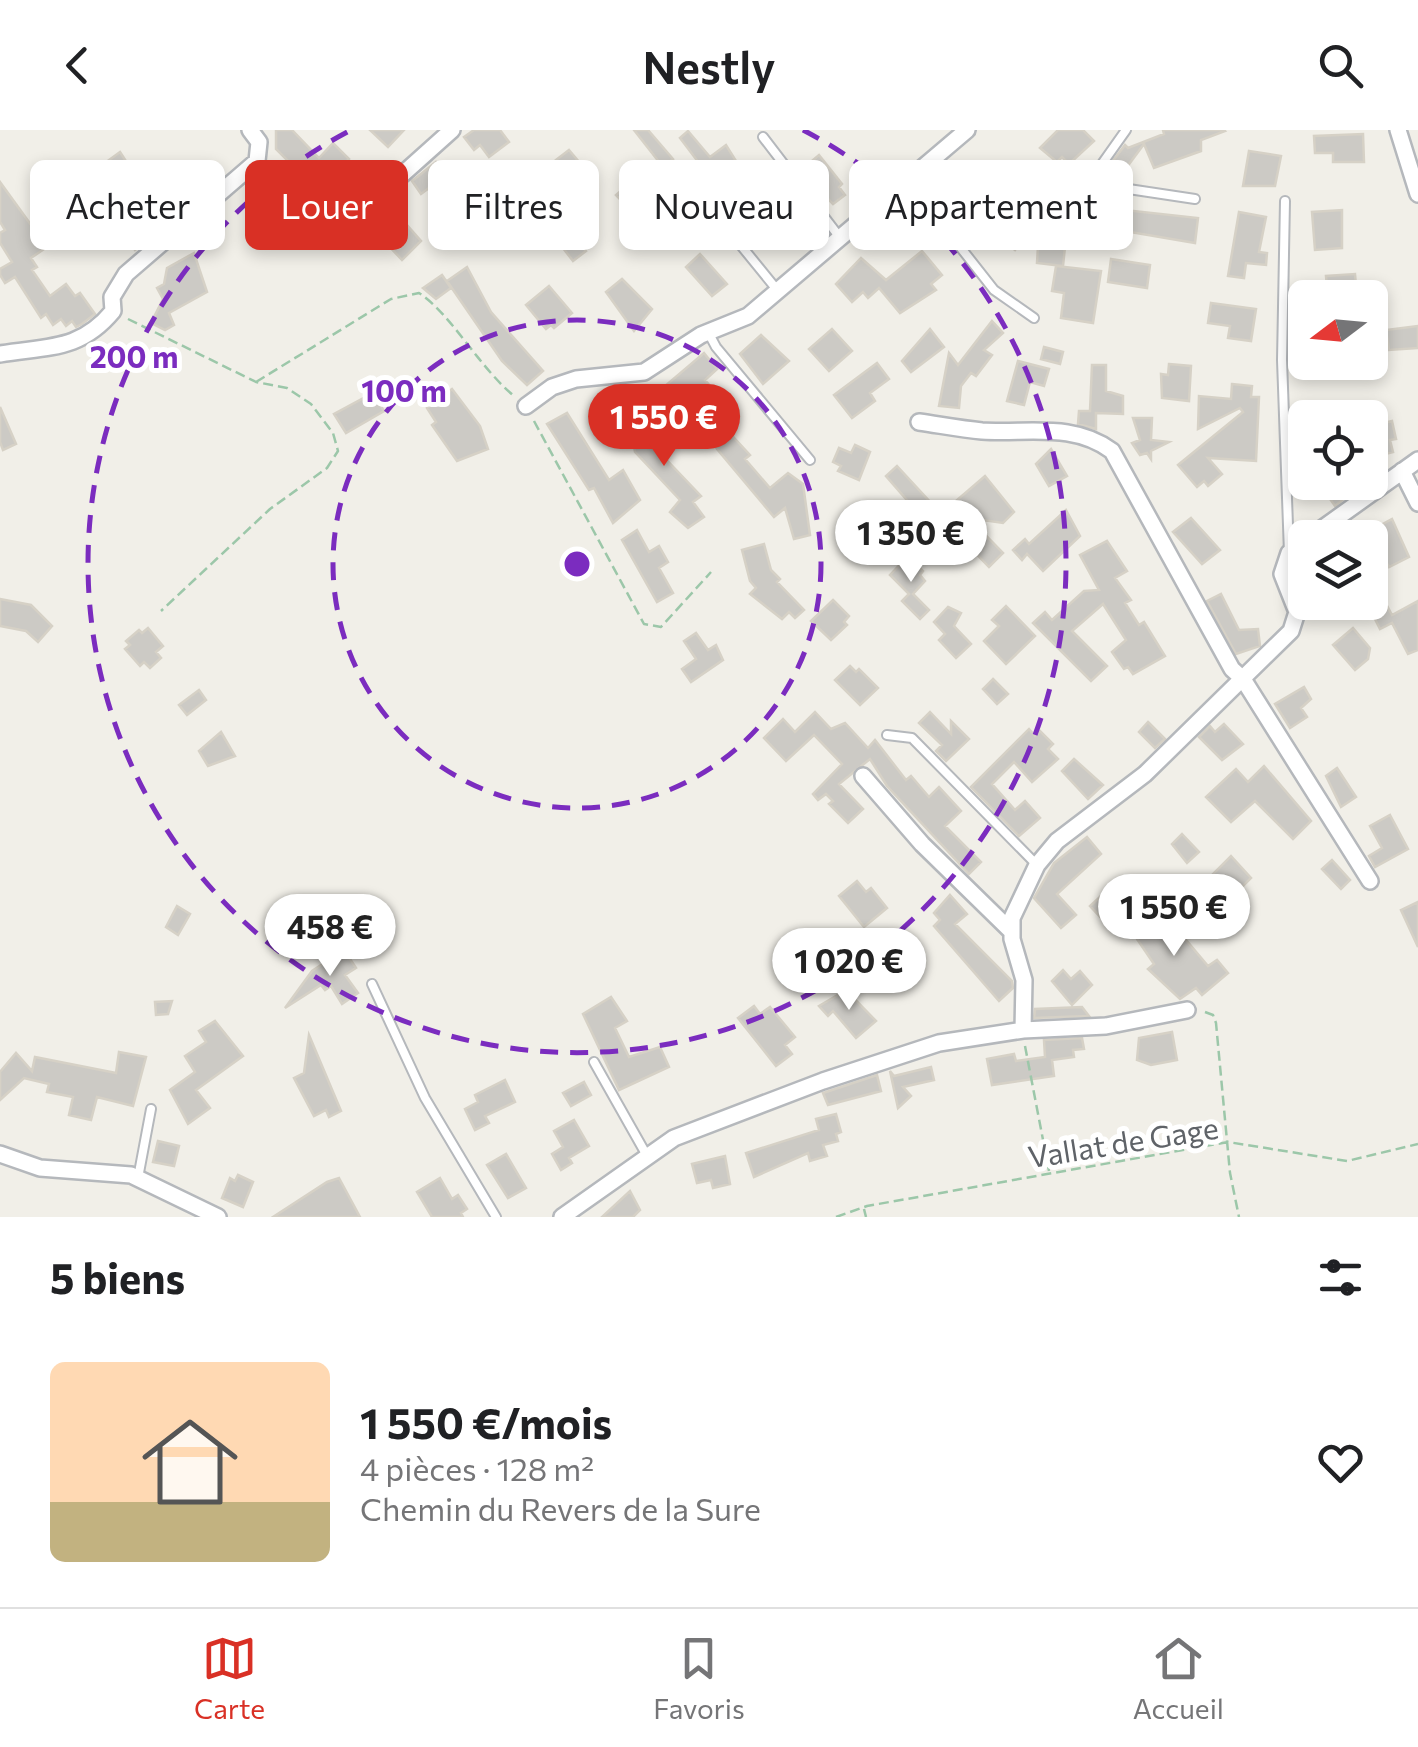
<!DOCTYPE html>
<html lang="fr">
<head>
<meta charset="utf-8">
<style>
  :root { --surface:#fff; --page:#f6f6f6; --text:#202124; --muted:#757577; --line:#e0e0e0; --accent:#d93025 }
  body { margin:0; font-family:Commissioner,sans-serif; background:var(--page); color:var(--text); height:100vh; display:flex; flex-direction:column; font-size:38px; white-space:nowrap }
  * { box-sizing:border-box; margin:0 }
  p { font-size:32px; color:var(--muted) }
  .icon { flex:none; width:55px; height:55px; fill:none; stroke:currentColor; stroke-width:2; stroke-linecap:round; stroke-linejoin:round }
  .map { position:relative; height:1087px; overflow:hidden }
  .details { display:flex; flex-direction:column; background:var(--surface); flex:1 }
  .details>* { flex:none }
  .guide { position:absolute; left:30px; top:30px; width:1360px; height:90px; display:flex; gap:20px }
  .needle { width:65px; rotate:254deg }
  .controls { position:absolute; left:1288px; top:150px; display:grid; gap:20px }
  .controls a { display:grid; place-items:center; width:100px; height:100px; border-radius:15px; background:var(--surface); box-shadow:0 5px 15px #0003; font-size:50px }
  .price { position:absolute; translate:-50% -85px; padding:0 22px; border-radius:35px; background:#fff; color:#222; font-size:32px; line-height:65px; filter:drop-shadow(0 2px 5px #0008) }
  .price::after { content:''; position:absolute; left:50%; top:60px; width:30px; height:22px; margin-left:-15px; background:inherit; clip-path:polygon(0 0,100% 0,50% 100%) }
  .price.on { background:var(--accent); color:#fff }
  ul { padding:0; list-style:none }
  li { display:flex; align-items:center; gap:30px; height:250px; padding:0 50px }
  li+li { border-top:2px solid var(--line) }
  li span { display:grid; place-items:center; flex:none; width:280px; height:200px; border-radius:15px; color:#555 }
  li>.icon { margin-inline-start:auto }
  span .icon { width:120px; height:120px; fill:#fffc; stroke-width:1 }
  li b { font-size:42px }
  h2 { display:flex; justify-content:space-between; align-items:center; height:120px; padding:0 50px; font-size:42px }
  .chip { padding:0 35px; border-radius:15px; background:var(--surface); box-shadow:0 5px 15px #0003; font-size:35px; line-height:90px }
  .chip.on { background:var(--accent); color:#fff }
  header { display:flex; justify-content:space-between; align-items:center; height:130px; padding:0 50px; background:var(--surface); font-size:45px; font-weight:600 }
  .menu { display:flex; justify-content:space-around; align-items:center; height:140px; border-top:2px solid var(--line); background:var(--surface); font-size:28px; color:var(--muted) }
  .menu a { display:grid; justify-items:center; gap:5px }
  .menu .on { color:var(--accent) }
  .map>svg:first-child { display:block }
  .building { fill:#cccac5; stroke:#d6d1c6; stroke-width:2.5 }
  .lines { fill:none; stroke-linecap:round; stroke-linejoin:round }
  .service-casing { stroke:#b5b8bc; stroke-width:12 }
  .minor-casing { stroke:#b5b8bc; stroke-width:20 }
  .path { stroke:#9cc7a9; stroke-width:2.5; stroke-dasharray:10 5; stroke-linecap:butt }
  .service { stroke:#fff; stroke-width:8 }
  .minor { stroke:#fff; stroke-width:15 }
  .ring { fill:none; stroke:#7b2cbf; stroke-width:5; stroke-dasharray:18 12 }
  .labels { text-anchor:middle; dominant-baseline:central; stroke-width:10; stroke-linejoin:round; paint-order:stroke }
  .street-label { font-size:30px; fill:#5f6368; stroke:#fff }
  .centre { fill:#7b2cbf; stroke:#fff; stroke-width:5 }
  .ring-label { font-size:30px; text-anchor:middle; font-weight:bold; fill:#7b2cbf; stroke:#fff; stroke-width:10; stroke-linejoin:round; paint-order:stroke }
</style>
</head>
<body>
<header><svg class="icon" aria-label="back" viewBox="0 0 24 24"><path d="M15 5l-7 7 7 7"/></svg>Nestly<svg class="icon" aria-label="search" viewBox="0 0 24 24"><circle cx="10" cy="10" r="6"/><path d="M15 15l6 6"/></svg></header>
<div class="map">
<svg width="1418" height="1087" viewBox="0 0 1418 1087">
  <rect width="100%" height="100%" fill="#f1efe8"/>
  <path class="building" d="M 276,0 L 292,0 L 319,28 L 333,13 L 349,29 L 317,60 L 276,19 Z
    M 370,0 L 404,0 L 388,17 Z
    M 474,0 L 500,0 L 509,12 L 489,27 L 480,15 L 474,20 L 464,7 Z
    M 634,0 L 648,0 L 673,29 L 663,37 Z
    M 1058,0 L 1083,0 L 1094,11 L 1069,34 L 1062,27 L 1057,32 L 1040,18 Z
    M 1163,0 L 1224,0 L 1225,1 L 1201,10 L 1201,21 L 1154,38 L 1144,14 L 1124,41 L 1112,32 L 1125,15 L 1128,18 L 1164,4 Z
    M 688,1 L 710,27 L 726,15 L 741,39 L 726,51 L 708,32 L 702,37 L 680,8 Z
    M 1363,4 L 1364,32 L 1333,32 L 1333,23 L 1315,23 L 1314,6 Z
    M 569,20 L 591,46 L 577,57 L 556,30 Z
    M 1249,21 L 1281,26 L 1275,56 L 1243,56 Z
    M 120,22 L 131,39 L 118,48 L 126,58 L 104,77 L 83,49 Z
    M 819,25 L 842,54 L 839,57 L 845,65 L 833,74 L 801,40 Z
    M 436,32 L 459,55 L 438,70 L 429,58 L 421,64 L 412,51 Z
    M 646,39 L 663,58 L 654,65 L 662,74 L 642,92 L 616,65 Z
    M 513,48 L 535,70 L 515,85 L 506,74 L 500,78 L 490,65 Z
    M 0,52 L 47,117 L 31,128 L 37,137 L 32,140 L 50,166 L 66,154 L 75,166 L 80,163 L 95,184 L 82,194 L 76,197 L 72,191 L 66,196 L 61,189 L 53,195 L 46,184 L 41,188 L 15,147 L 5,153 L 0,145 L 0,139 L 12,132 L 0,113 L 0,103 L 5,100 L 0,92 Z
    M 769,65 L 788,86 L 788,92 L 769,108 L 748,83 Z
    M 1009,73 L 1022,83 L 1018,88 L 1029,103 L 1015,120 L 985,97 Z
    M 358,74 L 368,86 L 356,96 L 346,85 Z
    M 145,77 L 161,99 L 135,120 L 125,106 L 137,97 L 130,88 Z
    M 1097,77 L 1198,88 L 1195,113 L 1095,96 Z
    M 979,78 L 990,86 L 980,97 L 970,89 Z
    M 1342,80 L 1342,118 L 1315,120 L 1312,82 Z
    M 1239,82 L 1266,87 L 1259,122 L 1267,123 L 1266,135 L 1246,133 L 1244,148 L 1228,146 Z
    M 561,90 L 586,121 L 573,131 L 549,100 Z
    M 407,95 L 421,111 L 402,130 L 387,114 Z
    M 1038,116 L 1065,117 L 1063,136 L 1037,133 Z
    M 922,121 L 942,145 L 931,154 L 936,160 L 900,183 L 879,158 L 868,168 L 863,162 L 852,172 L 836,154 L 861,128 L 886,150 Z
    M 194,123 L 207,162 L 169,183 L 174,195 L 165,200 L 151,193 L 163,169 L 157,158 L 164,154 L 167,138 Z
    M 700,124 L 727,154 L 712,166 L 686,137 Z
    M 1111,129 L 1150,135 L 1147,158 L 1108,152 Z
    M 1056,136 L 1101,141 L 1093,193 L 1061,188 L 1064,163 L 1052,161 Z
    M 467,137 L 491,182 L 543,241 L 527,255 L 502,231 L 447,151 Z
    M 1355,144 L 1357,168 L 1328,168 L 1326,146 Z
    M 442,145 L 451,158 L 436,169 L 423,158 Z
    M 622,149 L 652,179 L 634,201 L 606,162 Z
    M 549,156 L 572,183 L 554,198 L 551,195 L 546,199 L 526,175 Z
    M 1211,173 L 1256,179 L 1251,211 L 1228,208 L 1230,196 L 1208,193 Z
    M 992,191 L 1003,203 L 984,220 L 992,225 L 976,246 L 971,243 L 961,256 L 959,278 L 939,276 L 949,223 L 958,235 Z
    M 1418,196 L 1418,218 L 1389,220 L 1386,200 Z
    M 832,199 L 852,221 L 829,241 L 809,219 Z
    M 930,199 L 944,217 L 911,242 L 902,231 Z
    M 761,205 L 789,231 L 763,254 L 740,224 Z
    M 1044,217 L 1063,222 L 1060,234 L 1041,229 Z
    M 704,223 L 717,239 L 705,250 L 716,263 L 698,279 L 685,264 L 678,270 L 665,256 Z
    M 1018,231 L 1049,239 L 1044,256 L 1030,252 L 1024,275 L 1007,271 Z
    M 877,233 L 889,249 L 870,263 L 875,271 L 852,288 L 834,265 Z
    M 1169,234 L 1191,236 L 1189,271 L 1162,268 L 1161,244 L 1168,245 Z
    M 1092,235 L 1106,235 L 1106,261 L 1123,266 L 1123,284 L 1096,283 L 1096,299 L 1078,294 L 1079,281 L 1090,281 Z
    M 1232,254 L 1252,256 L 1251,267 L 1259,267 L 1256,331 L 1208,328 L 1222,344 L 1208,356 L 1204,351 L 1197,357 L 1178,335 L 1243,282 L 1240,278 L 1198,299 L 1199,266 L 1231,269 Z
    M 452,259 L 480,296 L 488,319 L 457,331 L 432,295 L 436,292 L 427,278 Z
    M 373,263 L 384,281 L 346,303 L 334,284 Z
    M 0,277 L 16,314 L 3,320 L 0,312 Z
    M 567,283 L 609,350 L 623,340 L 640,370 L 613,393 L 594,358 L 589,360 L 547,294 Z
    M 653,283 L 661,324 L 701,366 L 693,372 L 704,387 L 688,398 L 670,382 L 680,370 L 635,322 L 629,287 Z
    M 1305,287 L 1305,309 L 1294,310 L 1292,288 Z
    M 1133,288 L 1152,288 L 1151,310 L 1169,312 L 1151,321 L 1151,329 L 1147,323 L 1140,325 L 1132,313 L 1140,310 Z
    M 1392,291 L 1396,309 L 1390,310 L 1393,322 L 1377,326 L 1374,313 L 1370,314 L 1370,296 Z
    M 726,299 L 750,325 L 745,329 L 770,358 L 788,343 L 803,354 L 810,405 L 794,409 L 785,378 L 774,387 L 717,319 L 712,310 Z
    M 855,315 L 870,322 L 859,350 L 838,341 L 841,336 L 833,332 L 839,318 L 851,323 Z
    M 1051,319 L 1067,346 L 1049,356 L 1036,334 Z
    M 897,336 L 934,376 L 949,377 L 985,346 L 1014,382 L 1003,393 L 969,388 L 1003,423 L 989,437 L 953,400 L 947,405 L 937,394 L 932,399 L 886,346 Z
    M 1318,352 L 1337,352 L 1345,368 L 1335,376 Z
    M 1066,380 L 1080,406 L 1043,441 L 1027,424 L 1022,430 L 1013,420 L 1025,409 L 1029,414 Z
    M 1191,388 L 1220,420 L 1202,434 L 1173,402 Z
    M 1392,389 L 1409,427 L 1389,437 L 1368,402 Z
    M 637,400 L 649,422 L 659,416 L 668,432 L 659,438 L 673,463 L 657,472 L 622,410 Z
    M 1107,411 L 1127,441 L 1115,448 L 1131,470 L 1125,473 L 1139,495 L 1144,492 L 1165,526 L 1133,544 L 1128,537 L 1124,539 L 1112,522 L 1126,510 L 1103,474 L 1072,501 L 1107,536 L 1091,551 L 1033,493 L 1045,482 L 1052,490 L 1084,461 L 1099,460 L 1080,425 Z
    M 764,414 L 771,440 L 780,449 L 777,452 L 804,480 L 795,488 L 789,482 L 782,489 L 750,464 L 756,458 L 750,451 L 742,420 Z
    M 908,426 L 923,441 L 920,445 L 925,451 L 913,464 L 929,480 L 920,489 L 902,471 L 909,464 L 890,445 Z
    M 1221,464 L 1239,500 L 1258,499 L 1260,516 L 1236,524 L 1207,471 Z
    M 0,469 L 31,475 L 52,496 L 38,512 L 26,501 L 0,496 Z
    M 833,470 L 849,486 L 844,492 L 847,495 L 831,510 L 811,491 Z
    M 1384,470 L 1392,485 L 1418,471 L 1418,520 L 1408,524 L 1392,493 L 1380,499 L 1371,481 Z
    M 1006,476 L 1035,506 L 1006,534 L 984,511 L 999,496 L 992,490 Z
    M 948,477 L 961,483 L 954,496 L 971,514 L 956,528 L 939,510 L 945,504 L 934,492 Z
    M 148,498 L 163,516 L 156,522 L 161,528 L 150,538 L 144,532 L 140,536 L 125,519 L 130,515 L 126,511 L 139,500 L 142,503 Z
    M 1353,498 L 1370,518 L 1368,529 L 1355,540 L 1333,515 Z
    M 696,503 L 708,520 L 716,515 L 723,530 L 691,552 L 682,539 L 696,529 L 684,511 Z
    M 850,536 L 856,542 L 859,539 L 878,558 L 860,575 L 835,550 Z
    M 993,549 L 1008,564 L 997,574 L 983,559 Z
    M 1304,557 L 1311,569 L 1301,578 L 1307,587 L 1290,598 L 1275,574 Z
    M 199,560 L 206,570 L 187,585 L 179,575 Z
    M 815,582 L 831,599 L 845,593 L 868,618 L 875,610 L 906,650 L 911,646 L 929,667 L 939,657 L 961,681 L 945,696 L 981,732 L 969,744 L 887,656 L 870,629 L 839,654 L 863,679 L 848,693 L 829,674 L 833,671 L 826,664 L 818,670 L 813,664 L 842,634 L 814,605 L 786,631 L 764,608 L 783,589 L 795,602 Z
    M 930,582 L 951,604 L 951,591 L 969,609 L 946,631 L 936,621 L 942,615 L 919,593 Z
    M 1148,592 L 1165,609 L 1155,618 L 1139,602 Z
    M 1224,594 L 1243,614 L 1222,630 L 1199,607 L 1210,596 L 1215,602 Z
    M 1029,599 L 1035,606 L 1040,601 L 1053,614 L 1048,619 L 1058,629 L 1032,652 L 1014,632 L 992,654 L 1015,680 L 1025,671 L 1040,688 L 1019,706 L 971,657 Z
    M 221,602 L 235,626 L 208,636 L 199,621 Z
    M 1074,629 L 1103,655 L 1088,669 L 1062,641 Z
    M 1264,636 L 1311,691 L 1293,709 L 1255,671 L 1231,692 L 1206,667 L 1236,639 L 1248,652 Z
    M 1337,638 L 1356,667 L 1341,677 L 1326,646 Z
    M 1390,685 L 1408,719 L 1375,737 L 1369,726 L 1382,718 L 1370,696 Z
    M 1182,704 L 1199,722 L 1187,733 L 1172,714 Z
    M 1087,707 L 1101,724 L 1057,764 L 1076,785 L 1061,798 L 1034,768 L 1054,733 Z
    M 1231,726 L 1251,748 L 1231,768 L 1210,747 Z
    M 1332,730 L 1350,750 L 1341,759 L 1322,739 Z
    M 857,751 L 866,762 L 871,758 L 887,778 L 864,797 L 839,766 Z
    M 950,765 L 967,784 L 955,794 L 1012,851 L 1013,858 L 999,871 L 934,796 L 940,790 L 934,783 Z
    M 1101,766 L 1118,780 L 1104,791 L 1090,776 Z
    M 1418,772 L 1418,817 L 1401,780 Z
    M 177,776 L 190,784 L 178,805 L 166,797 Z
    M 1142,779 L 1171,816 L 1181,804 L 1208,836 L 1217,830 L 1228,843 L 1202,865 L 1196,858 L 1180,869 L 1148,839 L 1154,834 L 1124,790 Z
    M 345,791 L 351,806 L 337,812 L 330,796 Z
    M 344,820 L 356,838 L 345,845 L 358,863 L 342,874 L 331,856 L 325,860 L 321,855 L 285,878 L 312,841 Z
    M 1063,840 L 1071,849 L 1080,841 L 1092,855 L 1072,875 L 1052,851 Z
    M 846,860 L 876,891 L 856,908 L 833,881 L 828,886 L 819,876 Z
    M 611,867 L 627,891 L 615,898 L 629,927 L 660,917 L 669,937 L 619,960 L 583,884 Z
    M 172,871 L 168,884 L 156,885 L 155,872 Z
    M 754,876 L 760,884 L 770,877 L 795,907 L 785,915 L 792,924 L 776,936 L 738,888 Z
    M 1082,877 L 1089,886 L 1034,888 L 1035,879 Z
    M 215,891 L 243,926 L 196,960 L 210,978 L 188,994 L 170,960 L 195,942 L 185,926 L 206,912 L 199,901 Z
    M 1172,902 L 1177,930 L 1151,935 L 1137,930 L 1139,908 Z
    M 309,905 L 341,981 L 329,987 L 326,980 L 314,986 L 294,948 L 304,943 Z
    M 1082,908 L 1084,919 L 1073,920 L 1074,927 L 1052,930 L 1054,946 L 992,955 L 987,929 L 1014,924 L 1016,931 L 1045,927 L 1044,910 Z
    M 119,922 L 146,927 L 133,976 L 97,967 L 91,990 L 69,985 L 73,967 L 47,962 L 49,954 L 24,948 L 0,970 L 0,942 L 16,923 L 32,941 L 35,927 L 116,943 Z
    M 931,937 L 934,950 L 903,957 L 911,966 L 898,978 L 890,941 L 894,946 Z
    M 877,945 L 881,961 L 828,975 L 823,963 Z
    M 505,950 L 515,972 L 485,986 L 489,993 L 475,1000 L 465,979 L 478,972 L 475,965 Z
    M 584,952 L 591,965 L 571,976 L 563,963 Z
    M 836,984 L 841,1002 L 836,1004 L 838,1011 L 823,1015 L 827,1026 L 810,1031 L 808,1023 L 754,1047 L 746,1023 L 819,1000 L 816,989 Z
    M 574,990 L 589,1016 L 569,1028 L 572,1033 L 561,1040 L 552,1024 L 563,1017 L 554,1001 Z
    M 158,1011 L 179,1016 L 174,1036 L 153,1032 Z
    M 506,1024 L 526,1058 L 508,1068 L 487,1035 Z
    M 725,1026 L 730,1054 L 713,1058 L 711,1050 L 697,1053 L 692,1034 Z
    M 238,1045 L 253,1052 L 243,1077 L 222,1068 L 230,1048 L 235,1051 Z
    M 339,1048 L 360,1087 L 273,1087 L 327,1052 Z
    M 440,1048 L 452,1069 L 458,1065 L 467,1079 L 461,1083 L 463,1087 L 432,1087 L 417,1062 Z
    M 630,1061 L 640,1080 L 633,1087 L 602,1087 Z"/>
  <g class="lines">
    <g class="service-casing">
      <path id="service" d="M 1126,0 L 1092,48 L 1102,55 L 1195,69
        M 763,7 L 841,109
        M 909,52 L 994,160 L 1034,188
        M 699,53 L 714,60 L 713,81 L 778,161
        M 1285,71 L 1282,230 L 1289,423
        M 708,202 L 716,217 L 810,330
        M 887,605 L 912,608 L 1037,735
        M 372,854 L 425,968 L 496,1087
        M 594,932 L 646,1024
        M 138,1048 L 151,979"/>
    </g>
    <g class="minor-casing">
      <path id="minor" d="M 1398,0 L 1418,64
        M 395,51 L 452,0
        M 0,224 C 48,216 80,221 113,181 L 112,167 L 126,144 L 257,31 L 259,12 L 250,0
        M 526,276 L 552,257 L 576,249 L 644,242 L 701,205 L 748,186 L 967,0
        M 919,292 C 940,295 961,299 982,301 C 1028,304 1073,292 1112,321 L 1232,539 L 1243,549 L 1370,751
        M 1402,341 L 1418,373
        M 1309,408 L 1418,330
        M 863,646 L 922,714 L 1011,801
        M 1023,900 L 1106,896 L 1187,880
        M 0,1024 L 40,1038 L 131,1045 L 218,1087
        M 562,1087 L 674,1008 L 823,951 L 939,913 L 1023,900 L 1024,850 L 1012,809 L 1012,788 L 1037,735 L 1057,711 L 1145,644 L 1291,501 L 1297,482 L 1282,444 L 1289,423 L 1305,411"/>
    </g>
    <path class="path" d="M 128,189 L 256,252 L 287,258 L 311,274 L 333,303 L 338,321 L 327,338 L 270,379 L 161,481
      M 256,252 L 391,169 L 419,163 C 452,185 478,236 514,266
      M 534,291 L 644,494 L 661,497 L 711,442
      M 1205,882 L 1213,885 L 1216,893 L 1230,1043 L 1239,1087
      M 1025,916 L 1049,1041
      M 864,1079 L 866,1087
      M 836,1087 L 867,1076 L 1228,1012 L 1347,1031 L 1418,1014"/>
    <use href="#service" class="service"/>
    <use href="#minor" class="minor"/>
  </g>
  <g class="ring">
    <circle cx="577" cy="434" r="244"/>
    <path d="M803 0A489 489 0 1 1 351 0"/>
  </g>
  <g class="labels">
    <g class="street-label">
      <text transform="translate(1123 1011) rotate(-9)">Vallat de Gage</text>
    </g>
  </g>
  <circle cx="577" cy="434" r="15" class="centre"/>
  <g class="ring-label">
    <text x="134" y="238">200 m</text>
    <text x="404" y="272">100 m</text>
  </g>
</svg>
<div class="controls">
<a><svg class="needle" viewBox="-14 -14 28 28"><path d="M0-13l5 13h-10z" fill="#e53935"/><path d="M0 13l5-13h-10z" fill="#757577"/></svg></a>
<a><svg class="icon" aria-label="locate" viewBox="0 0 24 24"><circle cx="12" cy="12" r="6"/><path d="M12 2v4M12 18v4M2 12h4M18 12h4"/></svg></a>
<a><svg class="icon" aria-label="layers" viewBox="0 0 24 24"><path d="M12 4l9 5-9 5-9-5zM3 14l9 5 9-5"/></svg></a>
</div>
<b class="price on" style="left:664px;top:339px">1 550 €</b>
<b class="price" style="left:911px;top:455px">1 350 €</b>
<b class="price" style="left:1174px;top:829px">1 550 €</b>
<b class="price" style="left:330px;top:849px">458 €</b>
<b class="price" style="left:849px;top:883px">1 020 €</b>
<div class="guide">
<a class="chip">Acheter</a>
<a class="chip on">Louer</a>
<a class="chip">Filtres</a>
<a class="chip">Nouveau</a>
<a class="chip">Appartement</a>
</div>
</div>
<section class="details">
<h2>5 biens<svg class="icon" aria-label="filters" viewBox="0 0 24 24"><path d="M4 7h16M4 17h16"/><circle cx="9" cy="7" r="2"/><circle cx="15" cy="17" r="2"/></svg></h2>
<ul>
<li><span style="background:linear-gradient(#ffd9b3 70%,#c2b280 0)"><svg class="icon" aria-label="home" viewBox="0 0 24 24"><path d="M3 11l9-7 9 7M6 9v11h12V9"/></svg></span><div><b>1 550 €/mois</b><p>4 pièces · 128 m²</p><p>Chemin du Revers de la Sure</p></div><svg class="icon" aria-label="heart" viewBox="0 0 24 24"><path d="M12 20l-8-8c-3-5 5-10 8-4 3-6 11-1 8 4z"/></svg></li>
</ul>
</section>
<nav class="menu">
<a class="on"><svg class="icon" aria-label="map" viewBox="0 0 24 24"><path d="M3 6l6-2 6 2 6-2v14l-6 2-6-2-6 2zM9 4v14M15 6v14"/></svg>Carte</a>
<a><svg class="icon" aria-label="saved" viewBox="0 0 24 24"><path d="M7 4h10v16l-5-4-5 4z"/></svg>Favoris</a>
<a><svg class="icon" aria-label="home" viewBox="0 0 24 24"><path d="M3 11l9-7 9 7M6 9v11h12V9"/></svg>Accueil</a>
</nav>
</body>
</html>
